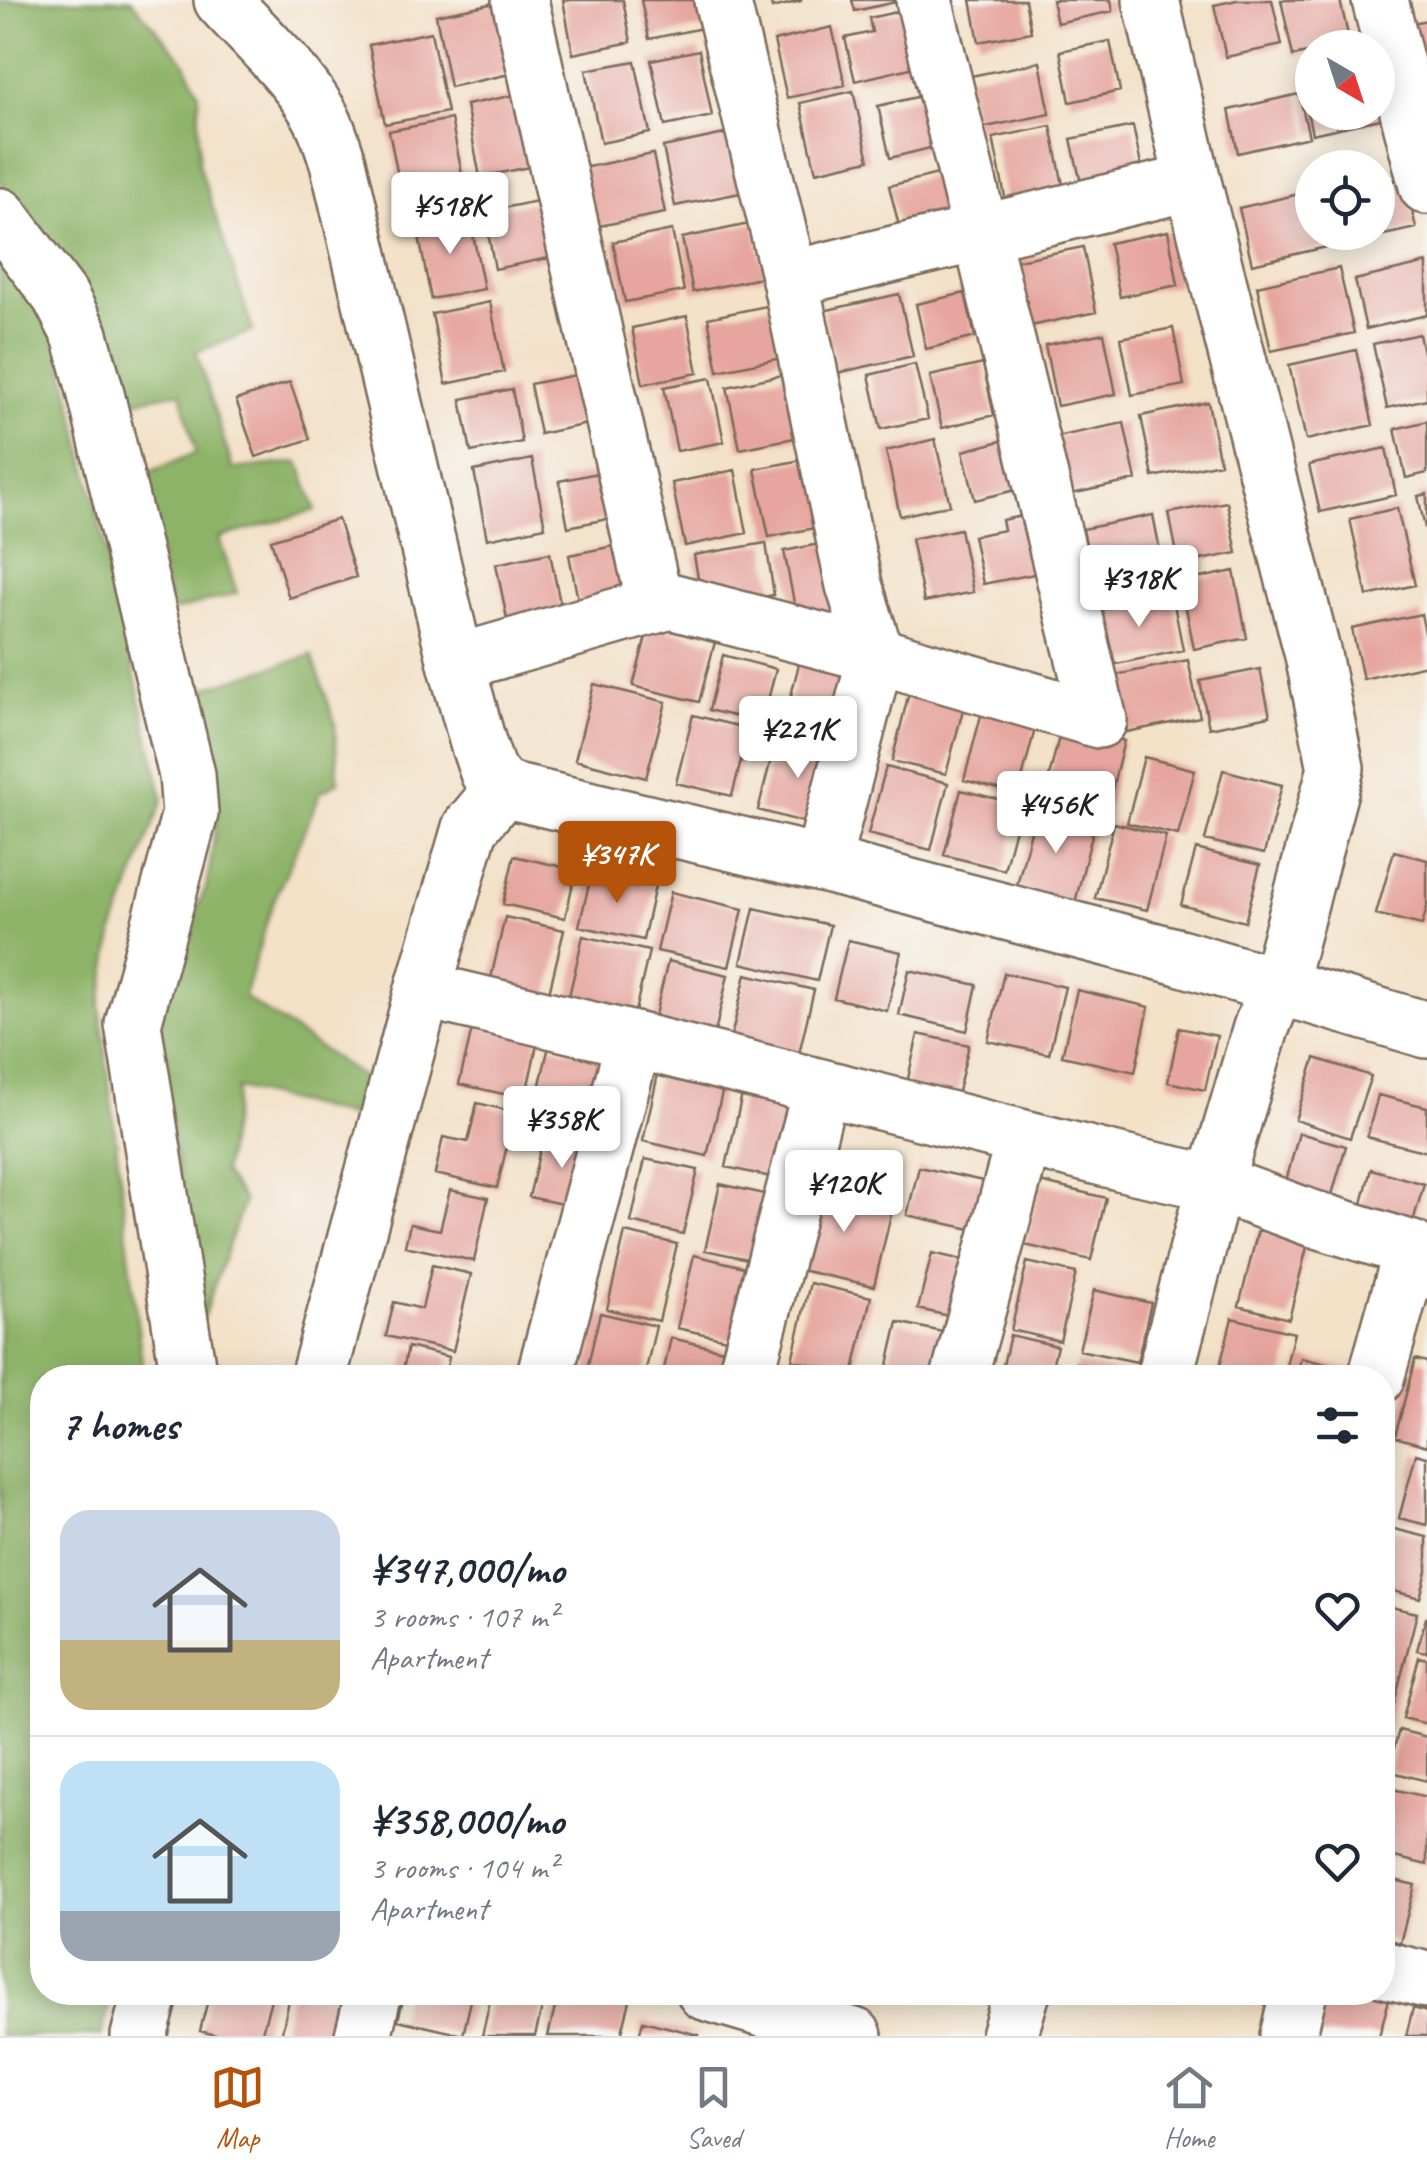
<!DOCTYPE html>
<html lang="en">
<head>
<meta charset="utf-8">
<style>
  :root { --surface:#fff; --page:#f6f6f7; --text:#1f2937; --muted:#747a83; --line:#e0e1e3; --accent:#b45309 }
  body { margin:0; font-family:Caveat,sans-serif; background:var(--page); color:var(--text); height:100vh; display:flex; flex-direction:column; font-size:38px; white-space:nowrap }
  * { box-sizing:border-box; margin:0 }
  p { font-size:32px; color:var(--muted) }
  .icon { flex:none; width:55px; height:55px; fill:none; stroke:currentColor; stroke-width:2; stroke-linecap:round; stroke-linejoin:round }
  .map { position:relative; flex:1; overflow:hidden }
  .side { position:absolute; left:30px; top:1365px; width:1365px; height:640px; display:flex; flex-direction:column; background:var(--surface); border-radius:40px; box-shadow:0 5px 25px #0003 }
  .side>* { flex:none }
  .needle { width:65px; rotate:141deg }
  .fabs { position:absolute; left:1295px; top:30px; display:grid; gap:20px }
  .fabs a { display:grid; place-items:center; width:100px; height:100px; border-radius:50%; background:var(--surface); box-shadow:0 5px 25px #0003; font-size:50px }
  .price { position:absolute; translate:-50% -85px; padding:0 22px; border-radius:10px; background:#fff; color:#222; font-size:32px; line-height:65px; filter:drop-shadow(0 2px 5px #0008) }
  .price::after { content:''; position:absolute; left:50%; top:60px; width:30px; height:22px; margin-left:-15px; background:inherit; clip-path:polygon(0 0,100% 0,50% 100%) }
  .price.selected { background:var(--accent); color:#fff }
  ul { padding:0; list-style:none }
  li { display:flex; align-items:center; gap:30px; height:250px; padding:0 30px }
  li+li { border-top:2px solid var(--line) }
  li span { display:grid; place-items:center; flex:none; width:280px; height:200px; border-radius:30px; color:#555 }
  li>.icon { margin-inline-start:auto }
  span .icon { width:120px; height:120px; fill:#fffc; stroke-width:1 }
  li b { font-size:42px }
  h2 { display:flex; justify-content:space-between; align-items:center; height:120px; padding:0 30px; font-size:42px }
  .tabs { display:flex; justify-content:space-around; align-items:center; height:140px; border-top:2px solid var(--line); background:var(--surface); font-size:28px; color:var(--muted) }
  .tabs a { display:grid; justify-items:center; gap:5px }
  .tabs .selected { color:var(--accent) }
  .map>svg:first-child { display:block }
  .forest { fill:#8db368; stroke:#646e43; stroke-width:2.5 }
  .building { fill:#e6a59e }
  .lines { fill:none; stroke-linecap:round; stroke-linejoin:round }
  .minor-casing { stroke:#7b6a5a; stroke-width:60 }
  .minor { stroke:#fff; stroke-width:55 }
</style>
</head>
<body>
<div class="map">
<svg width="1427" height="2036" viewBox="0 0 1427 2036">
  <rect width="100%" height="100%" fill="#f6f6f2"/>
  <filter id="ink" filterUnits="userSpaceOnUse"><feTurbulence type="fractalNoise" baseFrequency=".01" numOctaves="2"/><feDisplacementMap in="SourceGraphic" scale="20" xChannelSelector="R" yChannelSelector="G"/><feConvolveMatrix kernelMatrix="1 2 1 2 8 2 1 2 1" color-interpolation-filters="sRGB"/></filter>
  <filter id="wash" filterUnits="userSpaceOnUse"><feTurbulence type="fractalNoise" baseFrequency=".0048" numOctaves="4" result="noise"/><feDisplacementMap in="SourceGraphic" scale="40" xChannelSelector="R" yChannelSelector="G"/><feGaussianBlur stdDeviation="2.25" result="paint"/><feColorMatrix in="noise" values="0 0 0 0 0 0 0 0 0 0 0 0 0 0 0 0 0 1.4 0 .05"/><feComposite in="paint" operator="in"/></filter>
  <g filter="url(#wash)">
    <rect width="100%" height="100%" fill="#f3e1c8"/>
    <path class="forest" d="M 0,0 L 131,0 L 185,63 L 199,93 L 199,165 L 253,331 L 196,352 L 233,469 L 299,462 L 316,510 L 219,538 L 237,593 L 171,612 L 142,475 L 196,453 L 181,392 L 116,404 L 68,279 L 0,181 Z
      M 0,257 L 57,337 L 163,799 L 114,930 L 100,1006 L 143,1371 L 147,1377 L 42,1378 L 42,1992 L 112,1993 L 101,2036 L 0,2036 Z
      M 312,655 L 335,723 L 338,782 L 321,792 L 272,905 L 244,997 L 367,1080 L 350,1116 L 237,1088 L 223,1173 L 244,1201 L 201,1323 L 158,1040 L 159,996 L 207,885 L 218,809 L 202,689 Z"/>
    <g id="blocks">
      <path class="building" d="M 510,0 L 524,71 L 450,87 L 436,15 Z
        M 563,0 L 623,0 L 631,42 L 573,54 Z
        M 641,0 L 707,0 L 712,26 L 649,39 Z
        M 770,0 L 801,0 L 801,1 L 772,8 Z
        M 852,0 L 896,0 L 896,2 L 855,11 Z
        M 971,0 L 1025,0 L 1031,32 L 979,42 Z
        M 1052,0 L 1111,0 L 1113,11 L 1057,23 Z
        M 1237,0 L 1272,0 L 1282,45 L 1226,57 L 1214,5 Z
        M 1281,0 L 1340,0 L 1350,44 L 1333,48 L 1312,48 L 1312,52 L 1293,56 Z
        M 910,9 L 923,65 L 855,81 L 845,38 L 872,32 L 869,18 Z
        M 1427,20 L 1427,84 L 1408,24 Z
        M 832,27 L 845,85 L 787,98 L 774,41 Z
        M 431,32 L 447,112 L 385,124 L 369,45 Z
        M 1110,41 L 1120,91 L 1070,102 L 1060,51 Z
        M 699,50 L 712,116 L 665,126 L 651,60 Z
        M 635,61 L 650,133 L 601,143 L 586,70 Z
        M 1040,62 L 1050,114 L 976,129 L 966,77 Z
        M 1312,75 L 1312,112 L 1378,112 L 1378,90 L 1385,118 L 1312,134 L 1300,78 Z
        M 535,91 L 549,163 L 480,177 L 466,105 Z
        M 853,91 L 869,160 L 816,172 L 800,103 Z
        M 934,93 L 946,144 L 890,158 L 878,106 Z
        M 1299,94 L 1309,137 L 1238,153 L 1229,110 Z
        M 451,119 L 468,204 L 406,217 L 389,131 Z
        M 1051,126 L 1066,200 L 1008,211 L 993,138 Z
        M 1133,126 L 1142,170 L 1081,183 L 1071,139 Z
        M 734,132 L 745,192 L 675,206 L 663,147 Z
        M 653,154 L 665,213 L 589,228 L 577,169 Z
        M 942,173 L 952,213 L 899,226 L 889,186 Z
        M 1405,178 L 1416,228 L 1346,243 L 1343,232 L 1378,232 L 1378,184 Z
        M 1312,191 L 1312,232 L 1328,232 L 1331,246 L 1252,264 L 1239,208 Z
        M 552,198 L 563,255 L 495,269 L 484,212 Z
        M 469,215 L 484,289 L 431,299 L 417,226 Z
        M 754,223 L 765,277 L 693,292 L 682,238 Z
        M 672,230 L 684,291 L 625,302 L 613,242 Z
        M 1168,231 L 1178,285 L 1120,297 L 1109,243 Z
        M 1083,247 L 1096,312 L 1017,329 L 1004,263 Z
        M 1427,263 L 1427,315 L 1366,329 L 1355,280 Z
        M 1339,268 L 1354,333 L 1271,351 L 1257,286 Z
        M 965,293 L 975,337 L 926,349 L 916,304 Z
        M 899,294 L 913,356 L 837,373 L 823,311 Z
        M 490,302 L 504,372 L 446,384 L 432,314 Z
        M 771,305 L 781,358 L 718,371 L 708,318 Z
        M 687,316 L 698,373 L 643,384 L 632,328 Z
        M 1173,328 L 1184,385 L 1132,395 L 1121,338 Z
        M 1104,333 L 1116,394 L 1057,406 L 1045,345 Z
        M 1419,334 L 1427,370 L 1427,399 L 1387,408 L 1373,344 Z
        M 1356,350 L 1373,425 L 1306,440 L 1289,365 Z
        M 915,364 L 928,419 L 881,429 L 869,375 Z
        M 983,364 L 994,415 L 942,428 L 930,376 Z
        M 601,370 L 611,419 L 540,434 L 530,384 Z
        M 796,372 L 809,435 L 740,449 L 727,387 Z
        M 711,378 L 724,442 L 677,451 L 664,387 Z
        M 290,382 L 310,439 L 256,457 L 236,400 Z
        M 512,389 L 522,442 L 471,452 L 461,399 Z
        M 1208,402 L 1220,463 L 1153,477 L 1141,416 Z
        M 1427,421 L 1427,473 L 1406,478 L 1395,429 Z
        M 1124,423 L 1136,480 L 1062,496 L 1051,438 Z
        M 1016,437 L 1028,487 L 975,500 L 963,451 Z
        M 935,439 L 950,505 L 900,516 L 886,451 Z
        M 1386,448 L 1396,495 L 1320,512 L 1309,465 Z
        M 817,457 L 830,525 L 769,537 L 755,469 Z
        M 532,459 L 545,527 L 487,539 L 474,471 Z
        M 735,470 L 747,533 L 685,546 L 672,483 Z
        M 607,471 L 617,517 L 568,527 L 559,481 Z
        M 1427,494 L 1427,527 L 1425,528 L 1418,496 Z
        M 1227,502 L 1237,553 L 1179,564 L 1169,513 Z
        M 1397,508 L 1415,585 L 1367,596 L 1350,519 Z
        M 1037,513 L 1049,571 L 983,584 L 973,536 L 1004,530 L 1002,520 Z
        M 1153,515 L 1163,566 L 1093,580 L 1083,529 Z
        M 338,519 L 356,577 L 289,598 L 271,540 Z
        M 960,529 L 973,592 L 924,602 L 911,539 Z
        M 834,541 L 850,623 L 800,633 L 784,551 Z
        M 629,543 L 638,593 L 579,605 L 569,555 Z
        M 766,543 L 774,595 L 703,607 L 694,555 Z
        M 550,553 L 563,618 L 509,629 L 496,564 Z
        M 1234,571 L 1247,638 L 1194,649 L 1181,582 Z
        M 1172,594 L 1183,650 L 1107,666 L 1096,610 Z
        M 1421,614 L 1427,642 L 1427,665 L 1363,679 L 1352,629 Z
        M 649,625 L 715,642 L 699,702 L 633,686 Z
        M 802,652 L 865,668 L 845,747 L 782,731 Z
        M 723,655 L 776,669 L 762,723 L 709,710 Z
        M 1188,660 L 1200,717 L 1127,732 L 1116,675 Z
        M 1260,669 L 1270,716 L 1209,728 L 1200,681 Z
        M 594,684 L 666,702 L 646,778 L 575,760 Z
        M 910,688 L 965,702 L 946,774 L 892,761 Z
        M 983,708 L 1037,721 L 1018,794 L 964,780 Z
        M 693,715 L 749,729 L 732,796 L 676,783 Z
        M 1062,725 L 1124,741 L 1105,817 L 1043,801 Z
        M 777,736 L 837,751 L 818,826 L 758,810 Z
        M 1144,757 L 1195,770 L 1178,835 L 1127,823 Z
        M 886,767 L 948,783 L 931,850 L 868,834 Z
        M 1223,770 L 1282,785 L 1264,854 L 1205,840 Z
        M 961,790 L 1021,805 L 1004,870 L 944,855 Z
        M 1037,808 L 1095,823 L 1075,903 L 1016,889 Z
        M 1114,823 L 1166,836 L 1147,910 L 1095,898 Z
        M 1196,849 L 1260,865 L 1245,922 L 1181,905 Z
        M 1394,851 L 1427,860 L 1427,907 L 1422,925 L 1376,914 Z
        M 514,856 L 576,870 L 565,918 L 503,904 Z
        M 592,872 L 655,886 L 643,940 L 579,926 Z
        M 671,892 L 743,909 L 729,967 L 657,951 Z
        M 754,908 L 830,925 L 817,981 L 741,963 Z
        M 505,917 L 564,930 L 547,1001 L 489,987 Z
        M 583,936 L 649,951 L 633,1020 L 567,1005 Z
        M 848,940 L 901,952 L 887,1011 L 834,998 Z
        M 668,961 L 728,975 L 712,1046 L 651,1032 Z
        M 909,970 L 977,985 L 967,1031 L 899,1015 Z
        M 1004,973 L 1065,987 L 1049,1054 L 988,1041 Z
        M 746,974 L 814,990 L 797,1062 L 729,1046 Z
        M 1077,990 L 1149,1007 L 1135,1072 L 1062,1056 Z
        M 473,1025 L 538,1040 L 525,1099 L 459,1084 Z
        M 1179,1028 L 1217,1036 L 1205,1090 L 1168,1082 Z
        M 918,1034 L 969,1045 L 955,1104 L 905,1092 Z
        M 549,1046 L 614,1061 L 598,1128 L 533,1114 Z
        M 1315,1058 L 1371,1076 L 1350,1138 L 1295,1120 Z
        M 660,1065 L 725,1080 L 707,1156 L 643,1141 Z
        M 743,1090 L 802,1103 L 784,1180 L 726,1167 Z
        M 1378,1095 L 1427,1107 L 1427,1152 L 1367,1137 Z
        M 477,1103 L 515,1112 L 497,1188 L 435,1174 L 443,1137 L 468,1142 Z
        M 544,1133 L 596,1145 L 581,1208 L 529,1197 Z
        M 1299,1133 L 1346,1146 L 1331,1198 L 1285,1185 Z
        M 645,1159 L 698,1170 L 683,1234 L 631,1222 Z
        M 919,1167 L 992,1183 L 980,1231 L 907,1215 Z
        M 1371,1169 L 1424,1184 L 1412,1225 L 1360,1211 Z
        M 1040,1182 L 1106,1198 L 1091,1260 L 1025,1245 Z
        M 720,1184 L 773,1196 L 757,1261 L 705,1250 Z
        M 815,1184 L 894,1202 L 874,1286 L 795,1269 Z
        M 450,1190 L 488,1198 L 474,1261 L 405,1246 L 410,1224 L 440,1230 Z
        M 1258,1230 L 1308,1243 L 1289,1319 L 1239,1306 Z
        M 625,1232 L 677,1244 L 659,1321 L 607,1309 Z
        M 932,1253 L 971,1262 L 958,1318 L 918,1309 Z
        M 694,1255 L 752,1269 L 735,1341 L 677,1328 Z
        M 1027,1262 L 1076,1273 L 1060,1341 L 1011,1330 Z
        M 432,1265 L 471,1274 L 453,1351 L 386,1336 L 394,1302 L 422,1309 Z
        M 810,1283 L 871,1297 L 853,1374 L 792,1360 Z
        M 1094,1290 L 1151,1303 L 1137,1362 L 1079,1350 Z
        M 600,1313 L 656,1326 L 644,1378 L 585,1378 Z
        M 1232,1318 L 1294,1333 L 1283,1378 L 1217,1378 Z
        M 898,1322 L 951,1334 L 941,1378 L 885,1378 Z
        M 1010,1335 L 1057,1346 L 1049,1378 L 1000,1378 Z
        M 671,1338 L 727,1351 L 721,1378 L 662,1378 Z
        M 408,1347 L 449,1357 L 445,1378 L 401,1378 Z
        M 1301,1358 L 1367,1374 L 1366,1378 L 1296,1378 Z
        M 1415,1359 L 1427,1362 L 1427,1446 L 1395,1437 Z
        M 1076,1363 L 1134,1376 L 1133,1378 L 1073,1378 Z
        M 1416,1454 L 1427,1457 L 1427,1525 L 1399,1518 Z
        M 1390,1528 L 1427,1537 L 1427,1571 L 1420,1598 L 1382,1588 L 1382,1556 Z
        M 1382,1605 L 1417,1613 L 1384,1744 L 1382,1743 Z
        M 1426,1618 L 1427,1618 L 1427,1652 L 1417,1650 Z
        M 1419,1657 L 1427,1659 L 1427,1724 L 1403,1718 Z
        M 1399,1730 L 1427,1737 L 1427,1781 L 1388,1771 Z
        M 1384,1787 L 1427,1797 L 1427,1865 L 1382,1854 Z
        M 1382,1877 L 1415,1885 L 1400,1943 L 1382,1938 Z
        M 1392,1989 L 1379,2036 L 1314,2036 L 1326,1992 L 1382,1992 Z
        M 210,1992 L 273,1992 L 261,2036 L 220,2036 L 200,2031 Z
        M 291,1992 L 349,1992 L 338,2036 L 281,2036 Z
        M 405,1992 L 473,1992 L 463,2035 L 398,2020 Z
        M 492,1992 L 546,1992 L 535,2036 L 482,2036 Z
        M 559,1992 L 612,1992 L 631,1997 L 621,2036 L 548,2036 Z
        M 1413,2008 L 1427,2012 L 1427,2036 L 1406,2036 Z
        M 643,2021 L 699,2035 L 699,2036 L 639,2036 Z"/>
    </g>
  </g>
  <g filter="url(#ink)">
    <use href="#blocks" fill-opacity="0" stroke="#7b6a5a" stroke-width="2.5"/>
    <g class="lines">
      <g class="minor-casing">
        <path id="minor" d="M 222,0 C 251,32 295,73 317,110 C 327,126 332,144 338,162 L 456,663 L 478,743 L 488,772 L 502,789 L 822,864 L 1179,957 L 1427,1030
          M 520,0 L 655,604
          M 722,0 L 790,279 L 854,585 L 876,655 L 822,864
          M 1151,0 L 1193,182 L 1313,655 L 1336,768 L 1278,985 L 1261,1028 L 1215,1183 L 1164,1378
          M 1380,0 L 1427,186
          M 0,216 L 60,296 L 80,335 L 94,386 L 187,775 L 190,813 L 133,1024 L 189,1378
          M 790,279 L 1193,182
          M 456,663 L 670,601 L 876,655 L 1099,720 L 924,0
          M 423,990 L 634,1040 L 1135,1166 L 1215,1183 L 1308,1217 L 1412,1249 L 1427,1272
          M 318,1378 L 423,990 L 470,828 L 502,789
          M 544,1378 L 634,1040
          M 745,1378 L 821,1088
          M 959,1378 L 1024,1139
          M 1376,1378 L 1412,1249
          M 1382,1969 L 1427,1980
          M 705,1992 L 854,2036
          M 139,2036 L 151,1992
          M 363,2036 L 374,1992
          M 1009,2036 L 1022,1992
          M 1288,2036 L 1299,1992"/>
      </g>
      <use href="#minor" class="minor"/>
    </g>
  </g>
</svg>
<div class="fabs">
<a><svg class="needle" viewBox="-14 -14 28 28"><path d="M0-13l5 13h-10z" fill="#e53935"/><path d="M0 13l5-13h-10z" fill="#747a83"/></svg></a>
<a><svg class="icon" aria-label="locate" viewBox="0 0 24 24"><circle cx="12" cy="12" r="6"/><path d="M12 2v4M12 18v4M2 12h4M18 12h4"/></svg></a>
</div>
<b class="price" style="left:450px;top:257px">¥518K</b>
<b class="price" style="left:1139px;top:630px">¥318K</b>
<b class="price" style="left:798px;top:781px">¥221K</b>
<b class="price" style="left:1056px;top:856px">¥456K</b>
<b class="price selected" style="left:617px;top:906px">¥347K</b>
<b class="price" style="left:562px;top:1171px">¥358K</b>
<b class="price" style="left:844px;top:1235px">¥120K</b>
<section class="side">
<h2>7 homes<svg class="icon" aria-label="filters" viewBox="0 0 24 24"><path d="M4 7h16M4 17h16"/><circle cx="9" cy="7" r="2"/><circle cx="15" cy="17" r="2"/></svg></h2>
<ul>
<li><span style="background:linear-gradient(#c9d6e8 65%,#c2b280 0)"><svg class="icon" aria-label="home" viewBox="0 0 24 24"><path d="M3 11l9-7 9 7M6 9v11h12V9"/></svg></span><div><b>¥347,000/mo</b><p>3 rooms · 107 m²</p><p>Apartment</p></div><svg class="icon" aria-label="heart" viewBox="0 0 24 24"><path d="M12 20l-8-8c-3-5 5-10 8-4 3-6 11-1 8 4z"/></svg></li>
<li><span style="background:linear-gradient(#bfe0f5 75%,#9aa5b1 0)"><svg class="icon" aria-label="home" viewBox="0 0 24 24"><path d="M3 11l9-7 9 7M6 9v11h12V9"/></svg></span><div><b>¥358,000/mo</b><p>3 rooms · 104 m²</p><p>Apartment</p></div><svg class="icon" aria-label="heart" viewBox="0 0 24 24"><path d="M12 20l-8-8c-3-5 5-10 8-4 3-6 11-1 8 4z"/></svg></li>
</ul>
</section>
</div>
<nav class="tabs">
<a class="selected"><svg class="icon" aria-label="map" viewBox="0 0 24 24"><path d="M3 6l6-2 6 2 6-2v14l-6 2-6-2-6 2zM9 4v14M15 6v14"/></svg>Map</a>
<a><svg class="icon" aria-label="saved" viewBox="0 0 24 24"><path d="M7 4h10v16l-5-4-5 4z"/></svg>Saved</a>
<a><svg class="icon" aria-label="home" viewBox="0 0 24 24"><path d="M3 11l9-7 9 7M6 9v11h12V9"/></svg>Home</a>
</nav>
</body>
</html>
